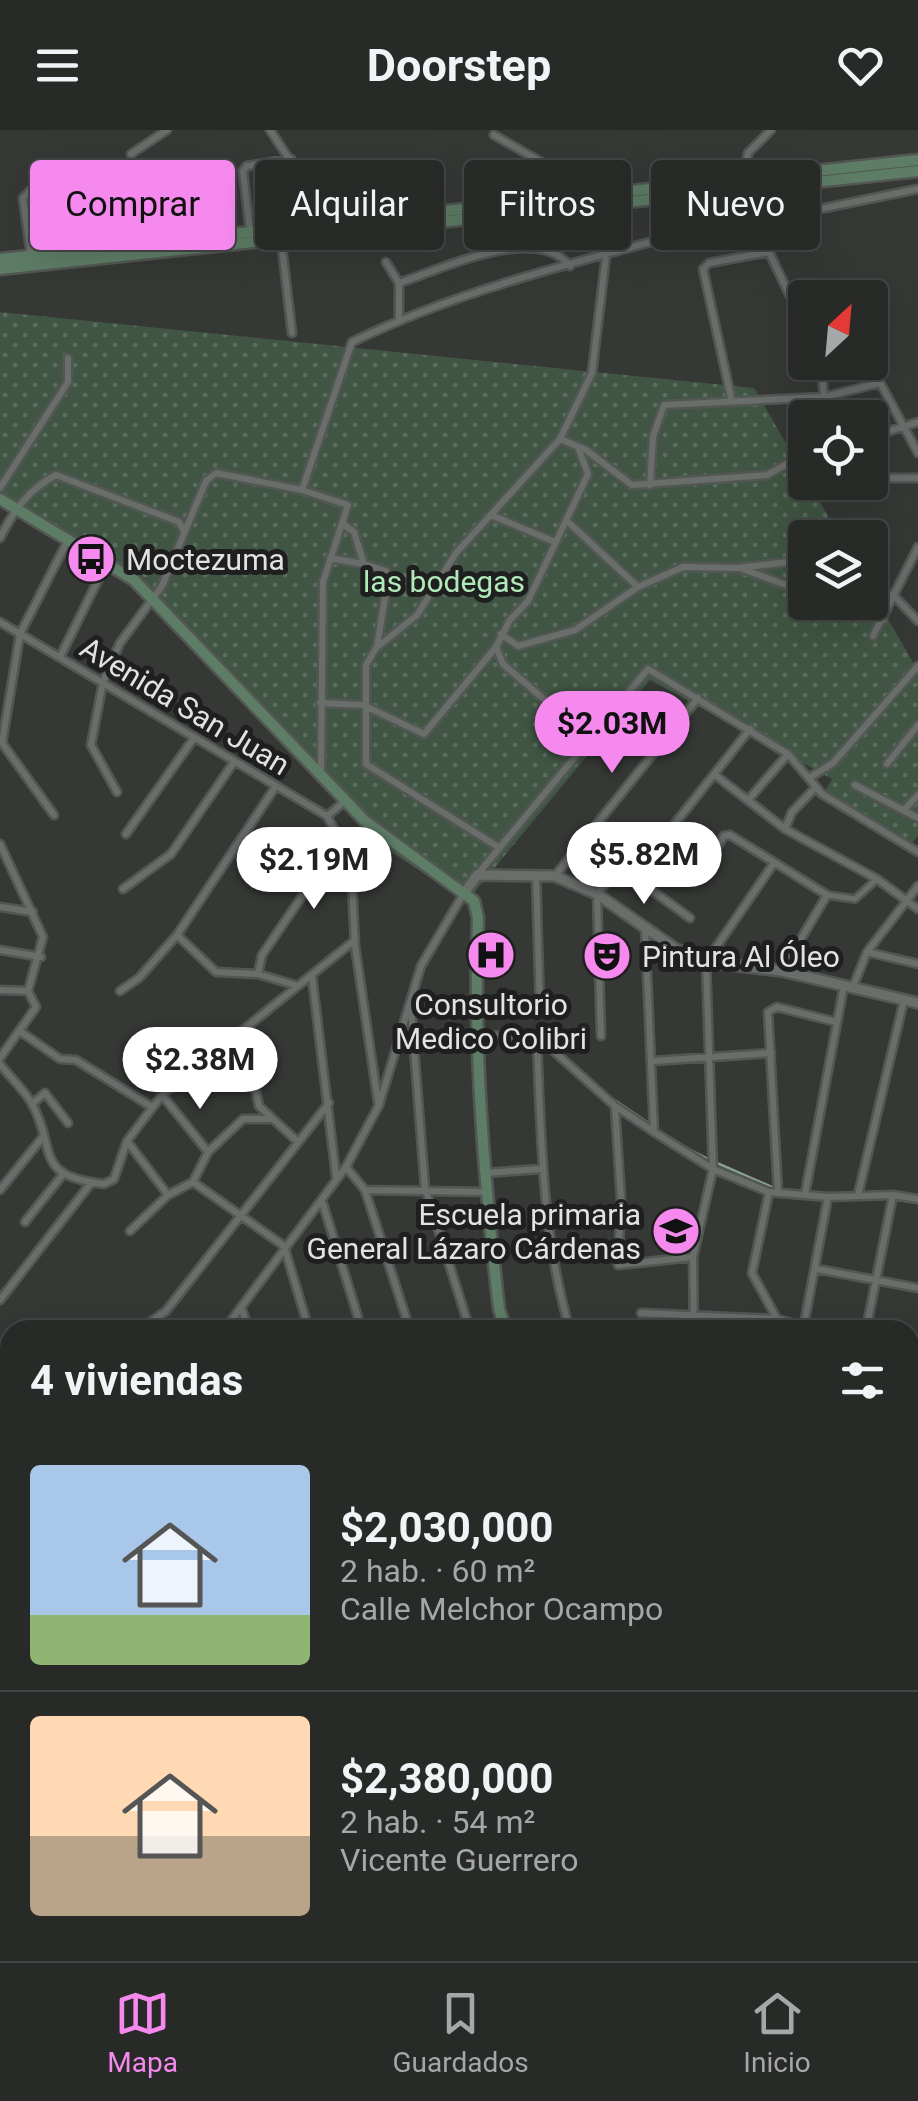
<!DOCTYPE html>
<html lang="es">
<head>
<meta charset="utf-8">
<style>
  :root { --surface:#282a28; --page:#303230; --text:#f1f3f6; --muted:#a5a7a8; --line:#444645; --accent:#f589ee }
  body { margin:0; font-family:Roboto,sans-serif; background:var(--page); color:var(--text); height:100vh; display:flex; flex-direction:column; font-size:38px; white-space:nowrap }
  * { box-sizing:border-box; margin:0 }
  p { font-size:32px; color:var(--muted) }
  .icon { flex:none; width:55px; height:55px; fill:none; stroke:currentColor; stroke-width:2; stroke-linecap:round; stroke-linejoin:round }
  .map { position:relative; flex:1; overflow:hidden }
  .side { position:absolute; left:0px; top:1190px; width:920px; height:642px; display:flex; flex-direction:column; background:var(--surface); border-radius:30px 30px 0 0; box-shadow:0 10px 40px #0002,0 0 0 2px var(--line) }
  .side>* { flex:none }
  .banner { position:absolute; left:30px; top:30px; width:860px; height:90px; display:flex; gap:20px }
  .needle { width:65px; rotate:26deg }
  .fabs { position:absolute; left:788px; top:150px; display:grid; gap:20px }
  .fabs a { display:grid; place-items:center; width:100px; height:100px; border-radius:10px; background:var(--surface); box-shadow:0 10px 40px #0002,0 0 0 2px var(--line); font-size:50px }
  .price { position:absolute; translate:-50% -85px; padding:0 22px; border-radius:35px; background:#fff; color:#222; font-size:32px; line-height:65px; filter:drop-shadow(0 2px 5px #0008) }
  .price::after { content:''; position:absolute; left:50%; top:60px; width:30px; height:22px; margin-left:-15px; background:inherit; clip-path:polygon(0 0,100% 0,50% 100%) }
  .price.active { background:var(--accent); color:#111 }
  ul { padding:0; list-style:none }
  li { display:flex; align-items:center; gap:30px; height:250px; padding:0 30px }
  li+li { border-top:2px solid var(--line) }
  li span { display:grid; place-items:center; flex:none; width:280px; height:200px; border-radius:10px; color:#555 }
  li>.icon { margin-inline-start:auto }
  span .icon { width:120px; height:120px; fill:#fffc; stroke-width:1 }
  li b { font-size:42px }
  h2 { display:flex; justify-content:space-between; align-items:center; height:120px; padding:0 30px; font-size:42px }
  .pill { padding:0 35px; border-radius:10px; background:var(--surface); box-shadow:0 10px 40px #0002,0 0 0 2px var(--line); font-size:35px; line-height:90px }
  .pill.active { background:var(--accent); color:#111 }
  header { display:flex; justify-content:space-between; align-items:center; height:130px; padding:0 30px; background:var(--surface); font-size:45px; font-weight:700 }
  .tabs { display:flex; justify-content:space-around; align-items:center; height:140px; border-top:2px solid var(--line); background:var(--surface); font-size:28px; color:var(--muted) }
  .tabs a { display:grid; justify-items:center; gap:5px }
  .tabs .active { color:var(--accent) }
  .map>svg:first-child { display:block }
  .grass { fill:url(#grass-dots) }
  .lines { fill:none; stroke-linecap:round; stroke-linejoin:round }
  .stream { stroke:#88a08c; stroke-width:2.5 }
  .pedestrian-casing { stroke:#535754; stroke-width:10 }
  .minor-casing { stroke:#535754; stroke-width:11 }
  .tertiary-casing { stroke:#535754; stroke-width:14 }
  .secondary-casing { stroke:#535754; stroke-width:15 }
  .pedestrian { stroke:#6a6e6a; stroke-width:5 }
  .minor { stroke:#6a6e6a; stroke-width:6 }
  .tertiary { stroke:#6a6e6a; stroke-width:9 }
  .secondary { stroke:#5e7d66; stroke-width:10 }
  .labels { text-anchor:middle; dominant-baseline:central; stroke-width:10; stroke-linejoin:round; paint-order:stroke }
  .poi-label { font-size:30px; fill:#e1e3e1; stroke:#1e1f1e; text-anchor:start }
  .park-label { font-size:30px; fill:#b0eaba; stroke:#1e1f1e }
  .street-label { font-size:30px; fill:#e1e3e1; stroke:#1e1f1e }
</style>
</head>
<body>
<header><svg class="icon" aria-label="menu" viewBox="0 0 24 24"><path d="M4 6h16M4 12h16M4 18h16"/></svg>Doorstep<svg class="icon" aria-label="heart" viewBox="0 0 24 24"><path d="M12 20l-8-8c-3-5 5-10 8-4 3-6 11-1 8 4z"/></svg></header>
<div class="map">
<svg width="918" height="1831" viewBox="0 0 918 1831">
  <defs>
    <pattern id="grass-dots" width="8" height="8" patternUnits="userSpaceOnUse" patternTransform="scale(2.5)"><rect width="8" height="8" fill="#405543"/><path d="M2 2h.1M6 6h.1" fill="none" stroke="#5b6d5e" stroke-width="1.8" stroke-linecap="round"/></pattern>
  </defs>
  <rect width="100%" height="100%" fill="#353835"/>
  <path class="grass" d="M 0,182 L 754,258 L 840,407 L 805,408 L 805,472 L 870,472 L 870,458 L 918,541 L 918,706 L 906,719 L 822,667 L 832,649 L 650,550 L 467,771 L 391,722 L 151,470 L 0,369 Z
    M 910,1394 L 918,1395 L 918,1539 L 910,1534 Z"/>
  <g class="lines">
    <path class="stream" d="M 607,965 L 650,994
      M 656,999 L 674,1011
      M 681,1015 L 710,1030
      M 717,1033 L 774,1058
      M 885,1068 L 918,1073"/>
    <g class="pedestrian-casing">
      <path id="pedestrian" d="M 827,765 L 855,769 L 877,749"/>
    </g>
    <g class="minor-casing">
      <path id="minor" d="M 270,0 L 295,38 L 307,95
        M 494,5 L 583,56 L 510,65
        M 131,24 L 167,0
        M 744,48 L 748,23 L 771,0
        M 757,59 L 769,122 L 805,197
        M 494,87 L 501,119
        M 250,102 L 243,41 L 247,36 L 291,29
        M 281,109 L 292,203
        M 31,126 L 23,68 L 33,58 L 123,49 L 128,54 L 118,116
        M 386,132 L 399,153 L 399,189
        M 399,153 C 442,139 536,93 570,136
        M 821,232 L 824,267
        M 869,232 L 918,323
        M 732,272 L 703,139 L 709,133 L 769,122
        M 870,307 L 918,292
        M 560,309 L 586,320 L 632,355 L 767,345 L 805,324
        M 579,320 L 588,344 L 528,471 L 510,490 L 496,517 L 503,534 L 588,607
        M 870,348 L 918,348
        M 650,355 L 653,307 L 664,275 L 824,267 L 880,253
        M 0,358 L 68,252 L 68,228
        M 302,360 L 352,212 C 480,150 625,121 762,82 L 810,81 L 918,59
        M 491,385 L 555,412
        M 566,390 L 638,457 L 683,437 L 738,438 L 805,430
        M 343,394 L 354,402 L 364,434 L 386,441 L 388,448 L 377,517
        M 0,408 C 14,380 28,360 56,345 L 179,392 L 184,401
        M 330,428 L 363,434
        M 740,438 L 805,462
        M 870,457 L 896,468 L 918,491
        M 793,458 L 801,428
        M 835,472 L 883,490
        M 0,492 L 327,686 L 345,671
        M 501,504 L 518,516 L 575,500 L 638,457
        M 873,506 L 918,417
        M 60,527 L 107,432
        M 320,573 L 363,575 L 424,604 L 496,517
        M 887,634 L 918,595
        M 715,645 L 785,699 L 877,749 L 918,779
        M 809,648 L 833,633 L 918,536
        M 855,655 L 918,688
        M 117,662 L 91,615 L 103,552 L 120,513 L 162,456 L 206,351 L 216,343 L 302,360 L 348,375 L 323,452 L 321,645
        M 748,670 L 788,624
        M 904,680 L 918,665
        M 54,685 L 2,613 L 20,504 L 69,408
        M 327,686 L 351,731 L 355,816 L 378,972
        M 785,699 L 792,682 L 816,657
        M 126,704 L 194,608
        M 0,714 L 43,807 L 28,861 L 36,877 L 0,928
        M 498,717 L 366,634 L 366,535 L 376,518 L 417,485 L 456,423 L 560,309 L 592,243 L 612,75
        M 643,718 L 695,752 L 724,706 L 730,705 L 827,765 L 782,841
        M 620,737 L 690,788
        M 477,745 L 648,539 L 788,624 L 822,664 L 918,722
        M 536,746 L 540,878
        M 555,746 L 698,568
        M 123,759 L 171,724 L 234,632
        M 0,777 L 33,782
        M 645,798 L 654,1002
        M 177,805 L 216,842 L 258,844 L 298,856
        M 0,820 L 41,827
        M 867,822 L 918,834
        M 258,844 L 262,825 L 339,712
        M 312,846 L 336,1046
        M 853,857 L 867,822 L 918,756
        M 0,860 L 28,861
        M 120,861 L 139,848 L 177,805 L 276,656
        M 411,879 L 425,1058 L 470,1200
        M 243,900 L 259,976 L 297,1011
        M 21,902 L 60,929 L 76,930 L 152,977
        M 476,904 L 529,908 L 547,915 L 615,976 L 654,1002 L 713,1039 L 769,1062 L 828,1067 L 893,1065 L 918,1069
        M 601,906 L 597,764 L 620,737 L 673,696 L 750,599
        M 537,911 C 541,1007 542,1107 570,1200
        M 653,931 L 771,923
        M 0,934 C 10,947 23,959 31,972 C 58,1018 31,1046 104,1054 L 114,1049 L 127,1011 L 162,965 L 355,810
        M 162,965 L 208,1022
        M 32,974 L 45,963 L 68,993
        M 615,977 L 621,1069 L 618,1135 L 693,1127
        M 127,1011 L 168,1065
        M 346,1037 L 365,1060 L 410,1200
        M 484,1043 L 542,1039
        M 193,1052 L 284,1116 L 309,1200
        M 0,1060 L 42,1008
        M 365,1060 L 485,1062
        M 769,1062 L 752,1143 L 777,1189
        M 778,1062 L 768,882 L 777,877 L 836,892
        M 805,1064 L 844,855
        M 858,1065 L 904,870
        M 323,1074 L 362,1200
        M 25,1092 L 64,1043
        M 130,1101 L 168,1065 L 193,1052 L 208,1022 L 243,989 L 272,989
        M 817,1139 L 918,1158
        M 0,1170 L 91,1053
        M 241,1177 L 249,1200
        M 641,1183 L 777,1189 L 803,1196
        M 38,1200 L 63,1200
        M 139,1200 L 166,1181 L 329,973
        M 224,1200 L 346,1037 L 379,975 L 421,836 L 464,763
        M 694,1200 L 693,1127 L 713,1039 L 706,832 L 774,733
        M 803,1200 L 828,1067
        M 866,1200 L 893,1065
        M 0,1222 L 10,1223
        M 910,1284 L 918,1246
        M 910,1388 L 918,1388
        M 910,1526 L 918,1531
        M 0,1547 L 10,1539
        M 910,1580 L 918,1567
        M 910,1617 L 918,1621
        M 0,1621 L 10,1626
        M 910,1682 L 918,1686
        M 0,1687 L 10,1693
        M 0,1759 L 10,1764
        M 910,1821 L 918,1825
        M 117,1822 L 133,1831
        M 244,1822 L 260,1831
        M 0,1827 L 7,1831
        M 530,1829 L 547,1831
        M 163,1831 L 167,1822
        M 286,1831 L 291,1822
        M 350,1831 L 363,1822
        M 371,1831 L 372,1822
        M 495,1831 L 497,1822
        M 838,1831 L 844,1822"/>
    </g>
    <g class="tertiary-casing">
      <path id="tertiary" d="M 465,762 L 477,745 L 555,746 L 597,764 L 676,819 L 706,832 L 782,841 L 918,873
        M 910,1284 L 918,1286
        M 910,1745 L 918,1748"/>
    </g>
    <g class="secondary-casing">
      <path id="secondary" d="M 0,129 L 918,30
        M 0,139 L 918,41
        M 0,369 L 134,450 L 365,691 L 474,771 L 478,788 C 473,919 484,1048 499,1179 L 506,1200
        M 436,1831 L 438,1822"/>
    </g>
    <use href="#pedestrian" class="pedestrian"/>
    <use href="#minor" class="minor"/>
    <use href="#tertiary" class="tertiary"/>
    <use href="#secondary" class="secondary"/>
  </g>
  <defs>
    <g id="bus-disc" transform="scale(2.5)"><circle r="9.5" fill="#f589ee" stroke="#1e1f1e"/><path d="M-5-6H5V4H4V6H2V4H-2V6H-4V4H-5ZM-3.5-4V0h7V-4ZM-3.5 1.2v1.5H-2V1.2ZM2 1.2v1.5H3.5V1.2Z" fill="#111"/></g>
    <g id="hospital-disc" transform="scale(2.5)"><circle r="9.5" fill="#f589ee" stroke="#1e1f1e"/><path d="M-5-5h3v3.5h4V-5h3V5h-3V1.5h-4V5h-3Z" fill="#111"/></g>
    <g id="theatre-disc" transform="scale(2.5)"><circle r="9.5" fill="#f589ee" stroke="#1e1f1e"/><path d="M-5-5.5Q0-4 5-5.5V0Q5 5 0 6Q-5 5-5 0ZM-3.3-2.5H-1v1.5H-3.3ZM1-2.5H3.3v1.5H1ZM-2.8 1Q0 5.5 2.8 1Z" fill="#111"/></g>
    <g id="school-disc" transform="scale(2.5)"><circle r="9.5" fill="#f589ee" stroke="#1e1f1e"/><path d="M0-5L7-2L0 1L-7-2ZM-4 1L0 2.5L4 1V4Q0 6-4 4Z" fill="#111"/></g>
  </defs>
  <g fill-rule="evenodd">
    <use href="#bus-disc" x="91" y="429"/>
    <use href="#hospital-disc" x="491" y="825"/>
    <use href="#theatre-disc" x="607" y="826"/>
    <use href="#school-disc" x="676" y="1101"/>
  </g>
  <g class="labels">
    <g class="poi-label">
      <text x="126" y="429">Moctezuma</text>
      <text x="642" y="826">Pintura Al Óleo</text>
      <text x="491" y="874" text-anchor="middle">Consultorio<tspan x="491" dy="34">Medico Colibri</tspan></text>
      <text x="641" y="1084" text-anchor="end">Escuela primaria<tspan x="641" dy="34">General Lázaro Cárdenas</tspan></text>
    </g>
    <g class="park-label">
      <text x="444" y="451">las bodegas</text>
    </g>
    <g class="street-label">
      <text transform="translate(185 576) rotate(31)">Avenida San Juan</text>
    </g>
  </g>
</svg>
<div class="fabs">
<a><svg class="needle" viewBox="-14 -14 28 28"><path d="M0-13l5 13h-10z" fill="#e53935"/><path d="M0 13l5-13h-10z" fill="#a5a7a8"/></svg></a>
<a><svg class="icon" aria-label="locate" viewBox="0 0 24 24"><circle cx="12" cy="12" r="6"/><path d="M12 2v4M12 18v4M2 12h4M18 12h4"/></svg></a>
<a><svg class="icon" aria-label="layers" viewBox="0 0 24 24"><path d="M12 4l9 5-9 5-9-5zM3 14l9 5 9-5"/></svg></a>
</div>
<b class="price active" style="left:612px;top:646px">$2.03M</b>
<b class="price" style="left:644px;top:777px">$5.82M</b>
<b class="price" style="left:314px;top:782px">$2.19M</b>
<b class="price" style="left:200px;top:982px">$2.38M</b>
<div class="banner">
<a class="pill active">Comprar</a>
<a class="pill">Alquilar</a>
<a class="pill">Filtros</a>
<a class="pill">Nuevo</a>
</div>
<section class="side">
<h2>4 viviendas<svg class="icon" aria-label="filters" viewBox="0 0 24 24"><path d="M4 7h16M4 17h16"/><circle cx="9" cy="7" r="2"/><circle cx="15" cy="17" r="2"/></svg></h2>
<ul>
<li><span style="background:linear-gradient(#a9c7e8 75%,#8fb573 0)"><svg class="icon" aria-label="home" viewBox="0 0 24 24"><path d="M3 11l9-7 9 7M6 9v11h12V9"/></svg></span><div><b>$2,030,000</b><p>2 hab. · 60 m²</p><p>Calle Melchor Ocampo</p></div></li>
<li><span style="background:linear-gradient(#ffd9b3 60%,#b9a48a 0)"><svg class="icon" aria-label="home" viewBox="0 0 24 24"><path d="M3 11l9-7 9 7M6 9v11h12V9"/></svg></span><div><b>$2,380,000</b><p>2 hab. · 54 m²</p><p>Vicente Guerrero</p></div></li>
</ul>
</section>
</div>
<nav class="tabs">
<a class="active"><svg class="icon" aria-label="map" viewBox="0 0 24 24"><path d="M3 6l6-2 6 2 6-2v14l-6 2-6-2-6 2zM9 4v14M15 6v14"/></svg>Mapa</a>
<a><svg class="icon" aria-label="saved" viewBox="0 0 24 24"><path d="M7 4h10v16l-5-4-5 4z"/></svg>Guardados</a>
<a><svg class="icon" aria-label="home" viewBox="0 0 24 24"><path d="M3 11l9-7 9 7M6 9v11h12V9"/></svg>Inicio</a>
</nav>
</body>
</html>
